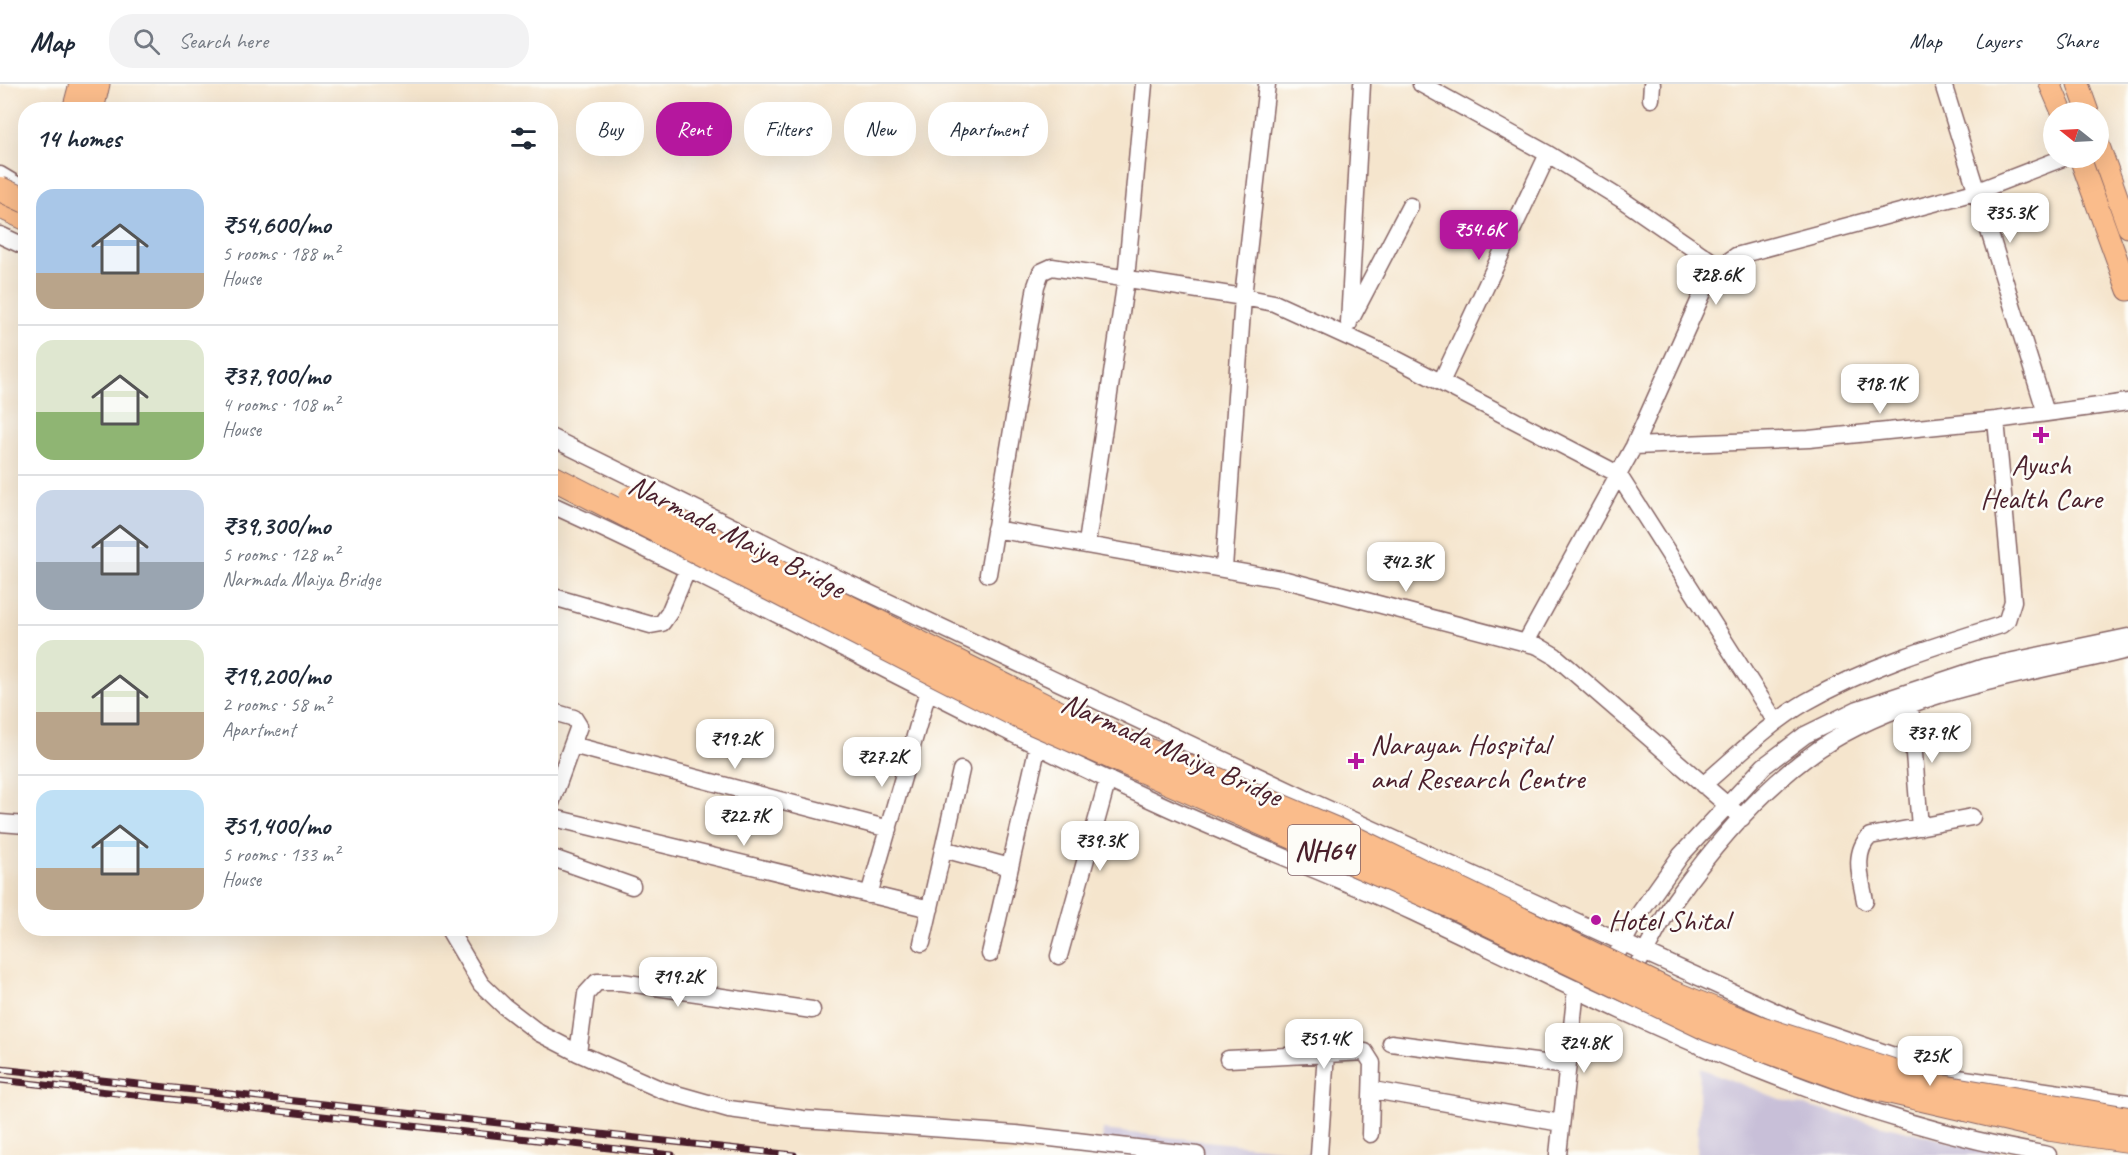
<!DOCTYPE html>
<html lang="en">
<head>
<meta charset="utf-8">
<style>
  :root { --surface:#fff; --page:#f2f2f3; --text:#1f2937; --muted:#747a83; --line:#e0e1e3; --accent:#b5179e }
  body { margin:0; font-family:Caveat,sans-serif; background:var(--page); color:var(--text); height:100vh; display:flex; flex-direction:column; font-size:22px; white-space:nowrap }
  * { box-sizing:border-box; margin:0 }
  p { font-size:20px; color:var(--muted) }
  .icon { flex:none; width:33px; height:33px; fill:none; stroke:currentColor; stroke-width:2; stroke-linecap:round; stroke-linejoin:round }
  .map { position:relative; flex:1; overflow:hidden }
  .side { position:absolute; left:18px; top:18px; width:540px; height:834px; display:flex; flex-direction:column; background:var(--surface); border-radius:24px; box-shadow:0 6px 24px #0002 }
  .side>* { flex:none }
  .guide { position:absolute; left:576px; top:18px; width:570px; height:54px; display:flex; gap:12px }
  .needle { width:39px; rotate:288deg }
  .buttons { position:absolute; left:2043px; top:18px; display:grid; gap:12px }
  .buttons a { display:grid; place-items:center; width:66px; height:66px; border-radius:50%; background:var(--surface); box-shadow:0 6px 24px #0002; font-size:30px }
  .price { position:absolute; translate:-50% -51px; padding:0 14px; border-radius:12px; background:#fff; color:#222; font-size:20px; line-height:39px; filter:drop-shadow(0 2px 3px #0008) }
  .price::after { content:''; position:absolute; left:50%; top:36px; width:18px; height:14px; margin-left:-9px; background:inherit; clip-path:polygon(0 0,100% 0,50% 100%) }
  .price.on { background:var(--accent); color:#fff }
  ul { padding:0; list-style:none }
  li { display:flex; align-items:center; gap:18px; height:150px; padding:0 18px }
  li+li { border-top:2px solid var(--line) }
  li span { display:grid; place-items:center; flex:none; width:168px; height:120px; border-radius:18px; color:#555 }
  li>.icon { margin-inline-start:auto }
  span .icon { width:72px; height:72px; fill:#fffc; stroke-width:1 }
  li b { font-size:26px }
  h2 { display:flex; justify-content:space-between; align-items:center; height:72px; padding:0 18px; font-size:26px }
  .pill { padding:0 21px; border-radius:24px; background:var(--surface); box-shadow:0 6px 24px #0002; font-size:21px; line-height:54px }
  .pill.on { background:var(--accent); color:#fff }
  header { display:flex; align-items:center; gap:36px; box-sizing:border-box; height:84px; padding:0 30px; background:var(--surface); border-bottom:2px solid var(--line) }
  header strong { font-size:28px }
  nav { display:flex; gap:33px; margin-inline-start:auto; font-size:21px }
  .search { width:420px; height:54px; background:var(--page); display:flex; align-items:center; gap:15px; box-sizing:border-box; padding:0 21px; border-radius:24px; color:var(--muted); font-size:22px }
  .map>svg:first-child { display:block }
  .industrial { fill:#c8bfd8 }
  .lines { fill:none; stroke-linecap:round; stroke-linejoin:round }
  .minor-casing { stroke:#866464; stroke-width:19 }
  .major-casing { stroke:#866464; stroke-width:23 }
  .highway-casing { stroke:#866464; stroke-width:26 }
  .minor { stroke:#fff; stroke-width:16 }
  .major { stroke:#fabc8b; stroke-width:21 }
  .highway { stroke:#fabc8b; stroke-width:24 }
  .rail-casing { stroke:#4a1f2b; stroke-width:7 }
  .rail { stroke:#fdfcf7; stroke-width:4.5; stroke-dasharray:14; stroke-linecap:butt }
  .highway-bridge-casing { stroke:#866464; stroke-width:26; stroke-linecap:butt }
  .highway-bridge { stroke:#fabc8b; stroke-width:24 }
  .poi-dot { fill:#b5179e; stroke:#fdfcf7; stroke-width:2 }
  .labels { text-anchor:middle; dominant-baseline:central; stroke-width:5; stroke-linejoin:round; paint-order:stroke }
  .shield { fill:#fdfcf7; stroke:#806168; stroke-width:1.5 }
  .shield-label { font-size:28px; font-weight:bold; fill:#4a1f2b }
  .poi-label { font-size:30px; fill:#4a1f2b; stroke:#fdfcf7; text-anchor:start }
  .street-label { font-size:30px; fill:#4a1f2b; stroke:#fdfcf7 }
</style>
</head>
<body>
<header>
<strong>Map</strong>
<div class="search"><svg class="icon" aria-label="search" viewBox="0 0 24 24"><circle cx="10" cy="10" r="6"/><path d="M15 15l6 6"/></svg>Search here</div>
<nav><a>Map</a><a>Layers</a><a>Share</a></nav>
</header>
<div class="map">
<svg width="2128" height="1071" viewBox="0 0 2128 1071">
  <rect width="100%" height="100%" fill="#fdfcf7"/>
  <filter id="ink" filterUnits="userSpaceOnUse"><feTurbulence type="fractalNoise" baseFrequency=".0167" numOctaves="2"/><feDisplacementMap in="SourceGraphic" scale="12" xChannelSelector="R" yChannelSelector="G"/><feConvolveMatrix kernelMatrix="1 2 1 2 8 2 1 2 1" color-interpolation-filters="sRGB"/></filter>
  <filter id="wash" filterUnits="userSpaceOnUse"><feTurbulence type="fractalNoise" baseFrequency=".008" numOctaves="4" result="noise"/><feDisplacementMap in="SourceGraphic" scale="24" xChannelSelector="R" yChannelSelector="G"/><feGaussianBlur stdDeviation="1.35" result="paint"/><feColorMatrix in="noise" values="0 0 0 0 0 0 0 0 0 0 0 0 0 0 0 0 0 1.4 0 .05"/><feComposite in="paint" operator="in"/></filter>
  <g filter="url(#wash)">
    <rect width="100%" height="100%" fill="#f5e5cd"/>
    <path class="industrial" d="M 1700,984 L 1785,1017 L 2005,1071 L 1697,1071 Z
      M 1103,1046 L 1335,1071 L 1101,1071 Z"/>
  </g>
  <g filter="url(#ink)">
    <g class="lines">
      <g class="minor-casing">
        <path id="minor" d="M 1421,0 L 1548,70 L 1621,115 L 1720,183
          M 1943,0 L 2046,329
          M 1651,15 L 1652,0
          M 0,91 L 25,106
          M 0,151 L 26,163
          M 1352,233 L 1410,122
          M 1349,239 L 1362,0
          M 1441,298 L 1548,70
          M 550,353 L 818,485 L 1317,720 L 1807,942 L 1958,994 L 2128,1019
          M 1634,362 L 1809,355 L 1996,336 L 2128,318
          M 550,420 C 755,513 951,625 1156,718 C 1240,757 1328,789 1413,828 C 1618,925 1822,1032 2048,1071
          M 995,445 L 1286,496 L 1538,562 L 1555,572 L 1742,734
          M 1087,459 L 1126,195 L 1144,0
          M 1224,484 L 1243,213 L 1267,0
          M 988,490 L 1036,202 L 1041,188 L 1052,183 L 1243,213 L 1274,219 L 1388,271 L 1618,390 L 1776,638
          M 550,512 L 651,541 L 662,539 L 669,529 L 688,484
          M 1526,558 L 1634,362 L 1709,195 L 1720,183 L 1736,172 L 1975,108 L 2063,74
          M 1910,621 L 1920,743
          M 550,627 L 574,634 L 579,642 L 550,722
          M 572,661 L 889,745
          M 1703,701 C 1736,673 1768,640 1806,618 C 1867,583 1934,562 2001,541 L 2007,536 L 2013,517 L 1996,336
          M 550,733 L 930,825
          M 0,739 L 26,741
          M 943,765 L 1010,783
          M 550,773 L 632,802
          M 869,811 L 928,607
          M 1865,817 C 1861,795 1852,769 1870,752 L 1972,733
          M 448,844 L 481,900 L 504,922 L 539,949 L 578,969 L 662,1006 L 729,1025 L 803,1035 L 1016,1050 L 1197,1071
          M 922,859 L 961,686
          M 1618,868 L 1639,830 L 1681,771 L 1764,682 L 1805,651 L 1858,625 L 1984,583 L 2128,553
          M 990,870 L 1038,661
          M 1059,872 L 1108,695
          M 1639,878 C 1652,858 1661,836 1675,816 C 1714,761 1762,704 1819,665 C 1902,608 2030,589 2128,566
          M 1391,959 L 1567,982
          M 578,969 L 586,910 L 597,898 L 621,898 L 812,926
          M 1228,975 L 1365,968 L 1372,979 L 1370,1050
          M 1373,1006 L 1561,1039
          M 1319,1071 L 1326,969
          M 1558,1071 L 1576,905"/>
      </g>
      <g class="major-casing">
        <path id="major" d="M 2050,0 L 2062,28
          M 2078,0 L 2088,28
          M 73,26 L 80,0
          M 93,26 L 99,0
          M 2098,59 L 2128,143
          M 2080,74 L 2128,206"/>
      </g>
      <g class="highway-casing">
        <path id="highway" d="M 0,122 L 26,134"/>
      </g>
      <use href="#minor" class="minor"/>
      <use href="#major" class="major"/>
      <use href="#highway" class="highway"/>
      <g class="rail-casing">
        <path id="rail" d="M 0,985 L 794,1071
          M 0,996 L 672,1071"/>
      </g>
      <use href="#rail" class="rail"/>
      <g class="highway-bridge-casing">
        <path id="highway-bridge" d="M 0,105 L 26,117
          M 550,392 L 1018,632 L 1460,826 L 1708,945 L 1858,1000 L 2051,1045 L 2128,1056
          M 631,414 L 1059,629 L 1337,746 L 1673,909 L 1760,944 L 1942,1003 L 2128,1035"/>
      </g>
      <use href="#highway-bridge" class="highway-bridge"/>
    </g>
  </g>
  <g class="poi-dot">
    <path d="M2038 342h6v6h6v6h-6v6h-6v-6h-6v-6h6z"/>
    <path d="M1353 668h6v6h6v6h-6v6h-6v-6h-6v-6h6z"/>
    <circle cx="1596" cy="836" r="6"/>
  </g>
  <g class="labels">
    <rect class="shield" x="1288" y="741" width="72" height="50" rx="4.5"/>
    <g class="shield-label">
      <text x="1324" y="766">NH64</text>
    </g>
    <g class="poi-label">
      <text x="2041" y="380" text-anchor="middle">Ayush<tspan x="2041" dy="34">Health Care</tspan></text>
      <text x="1370" y="660">Narayan Hospital<tspan x="1370" dy="34">and Research Centre</tspan></text>
      <text x="1608" y="836">Hotel Shital</text>
    </g>
    <g class="street-label">
      <text transform="translate(737 452) rotate(27)">Narmada Maiya Bridge</text>
      <text transform="translate(1172 665) rotate(24)">Narmada Maiya Bridge</text>
    </g>
  </g>
</svg>
<div class="buttons">
<a><svg class="needle" viewBox="-14 -14 28 28"><path d="M0-13l5 13h-10z" fill="#e53935"/><path d="M0 13l5-13h-10z" fill="#747a83"/></svg></a>
</div>
<b class="price" style="left:2010px;top:160px">₹35.3K</b>
<b class="price on" style="left:1479px;top:177px">₹54.6K</b>
<b class="price" style="left:1716px;top:222px">₹28.6K</b>
<b class="price" style="left:1880px;top:331px">₹18.1K</b>
<b class="price" style="left:1406px;top:509px">₹42.3K</b>
<b class="price" style="left:1932px;top:680px">₹37.9K</b>
<b class="price" style="left:735px;top:686px">₹19.2K</b>
<b class="price" style="left:882px;top:704px">₹27.2K</b>
<b class="price" style="left:744px;top:763px">₹22.7K</b>
<b class="price" style="left:1100px;top:788px">₹39.3K</b>
<b class="price" style="left:678px;top:924px">₹19.2K</b>
<b class="price" style="left:1324px;top:986px">₹51.4K</b>
<b class="price" style="left:1584px;top:990px">₹24.8K</b>
<b class="price" style="left:1930px;top:1003px">₹25K</b>
<div class="guide">
<a class="pill">Buy</a>
<a class="pill on">Rent</a>
<a class="pill">Filters</a>
<a class="pill">New</a>
<a class="pill">Apartment</a>
</div>
<section class="side">
<h2>14 homes<svg class="icon" aria-label="filters" viewBox="0 0 24 24"><path d="M4 7h16M4 17h16"/><circle cx="9" cy="7" r="2"/><circle cx="15" cy="17" r="2"/></svg></h2>
<ul>
<li><span style="background:linear-gradient(#a9c7e8 70%,#b9a48a 0)"><svg class="icon" aria-label="home" viewBox="0 0 24 24"><path d="M3 11l9-7 9 7M6 9v11h12V9"/></svg></span><div><b>₹54,600/mo</b><p>5 rooms · 188 m²</p><p>House</p></div></li>
<li><span style="background:linear-gradient(#dfe7d0 60%,#8fb573 0)"><svg class="icon" aria-label="home" viewBox="0 0 24 24"><path d="M3 11l9-7 9 7M6 9v11h12V9"/></svg></span><div><b>₹37,900/mo</b><p>4 rooms · 108 m²</p><p>House</p></div></li>
<li><span style="background:linear-gradient(#c9d6e8 60%,#9aa5b1 0)"><svg class="icon" aria-label="home" viewBox="0 0 24 24"><path d="M3 11l9-7 9 7M6 9v11h12V9"/></svg></span><div><b>₹39,300/mo</b><p>5 rooms · 128 m²</p><p>Narmada Maiya Bridge</p></div></li>
<li><span style="background:linear-gradient(#dfe7d0 60%,#b9a48a 0)"><svg class="icon" aria-label="home" viewBox="0 0 24 24"><path d="M3 11l9-7 9 7M6 9v11h12V9"/></svg></span><div><b>₹19,200/mo</b><p>2 rooms · 58 m²</p><p>Apartment</p></div></li>
<li><span style="background:linear-gradient(#bfe0f5 65%,#b9a48a 0)"><svg class="icon" aria-label="home" viewBox="0 0 24 24"><path d="M3 11l9-7 9 7M6 9v11h12V9"/></svg></span><div><b>₹51,400/mo</b><p>5 rooms · 133 m²</p><p>House</p></div></li>
</ul>
</section>
</div>
</body>
</html>
